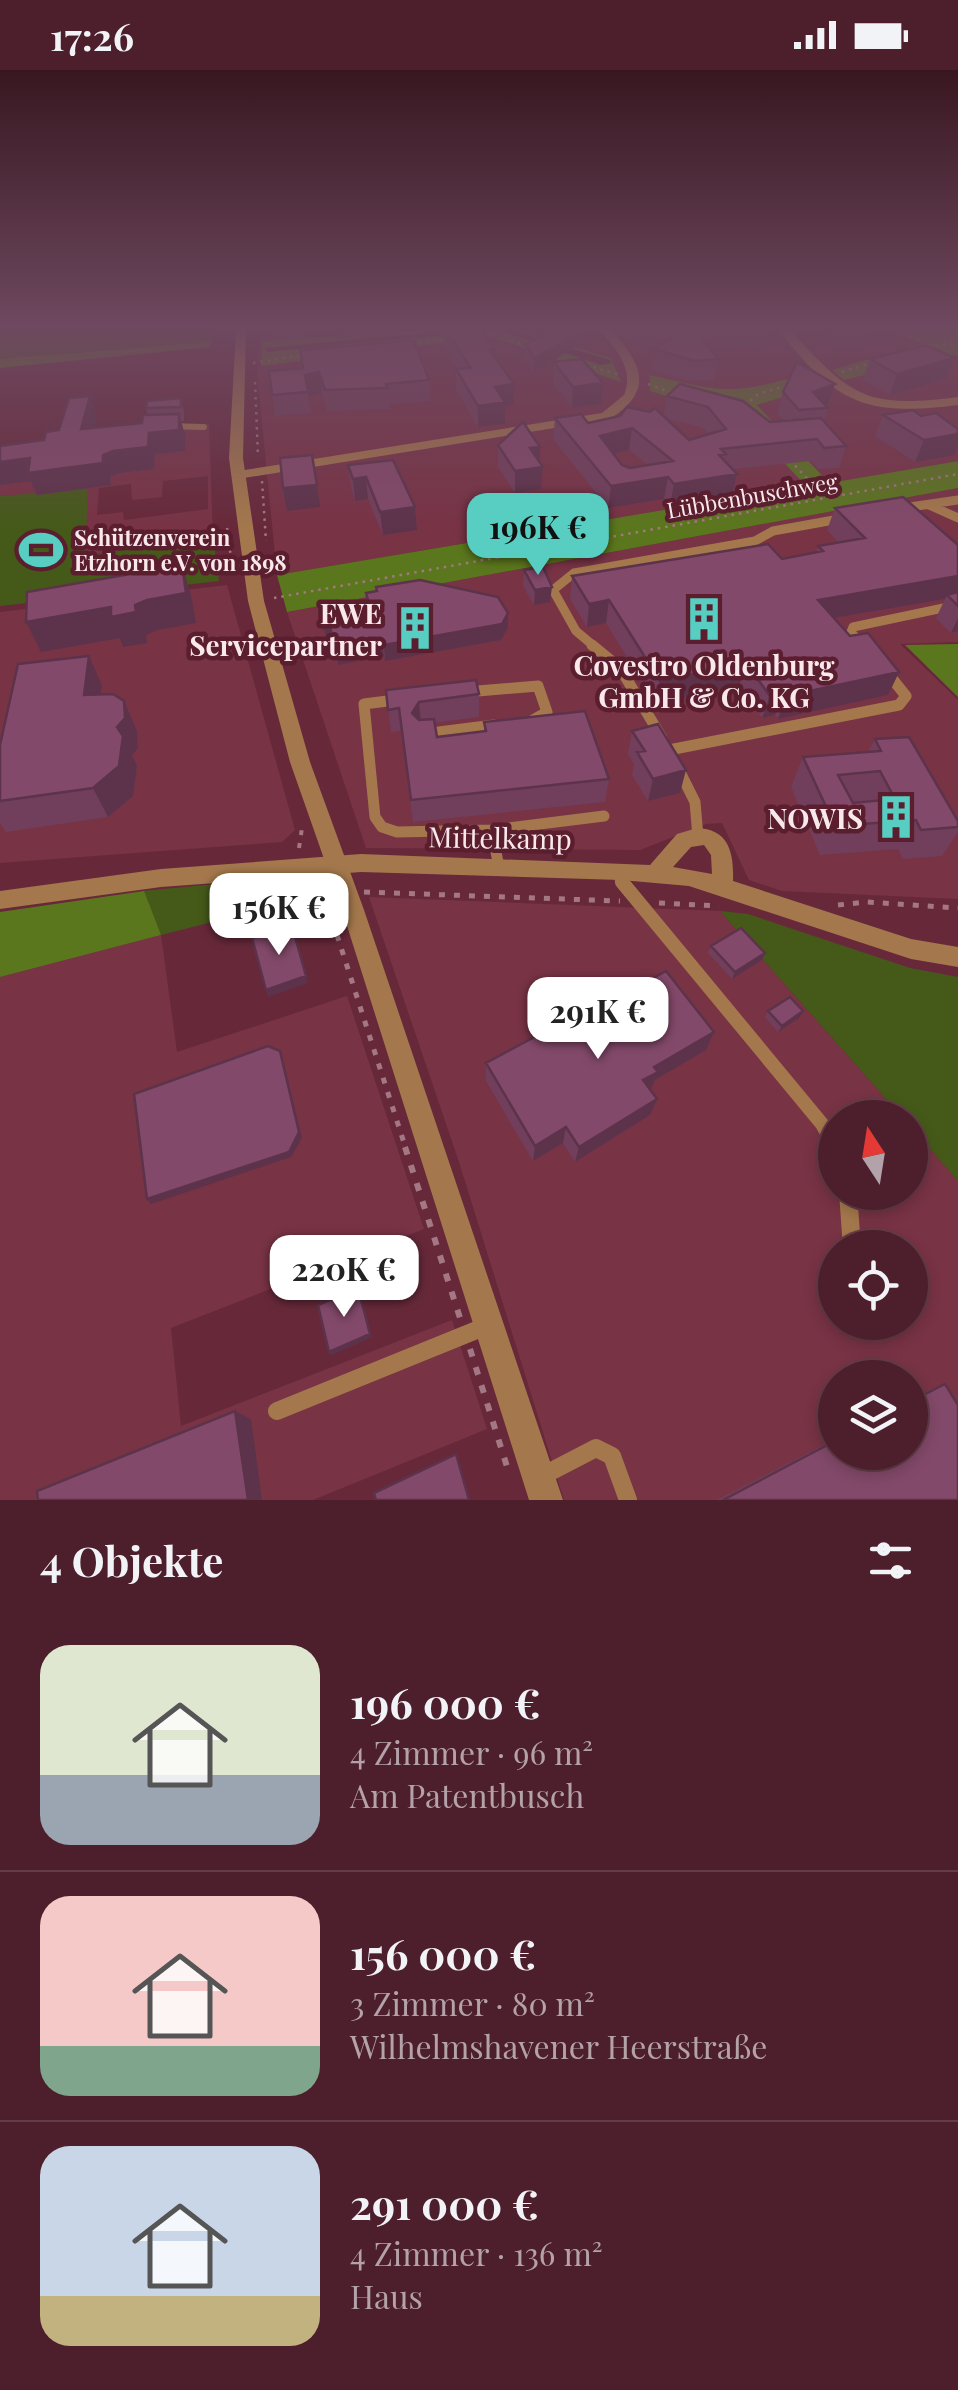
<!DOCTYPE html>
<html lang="de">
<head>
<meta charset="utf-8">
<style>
  :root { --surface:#4d1f2c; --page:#572c38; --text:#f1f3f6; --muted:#b3a2a9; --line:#643d48; --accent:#57cec1 }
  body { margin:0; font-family:"Playfair Display",serif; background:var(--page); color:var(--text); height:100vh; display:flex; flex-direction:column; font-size:38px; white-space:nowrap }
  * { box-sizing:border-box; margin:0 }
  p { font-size:32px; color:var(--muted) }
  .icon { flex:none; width:55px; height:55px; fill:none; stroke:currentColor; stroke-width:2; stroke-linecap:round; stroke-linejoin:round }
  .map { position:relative; height:1430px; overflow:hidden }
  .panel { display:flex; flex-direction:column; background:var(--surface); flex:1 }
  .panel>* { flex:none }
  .needle { width:65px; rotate:348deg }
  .controls { position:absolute; left:818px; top:1030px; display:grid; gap:20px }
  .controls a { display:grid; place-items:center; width:110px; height:110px; border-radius:50%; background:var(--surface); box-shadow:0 5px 15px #0003,0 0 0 2px var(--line); font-size:50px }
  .price { position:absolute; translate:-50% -85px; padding:0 22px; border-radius:20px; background:#fff; color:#222; font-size:32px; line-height:65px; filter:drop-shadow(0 2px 5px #0008) }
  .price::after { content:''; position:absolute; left:50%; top:60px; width:30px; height:22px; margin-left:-15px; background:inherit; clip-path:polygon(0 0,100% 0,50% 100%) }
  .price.on { background:var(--accent); color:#111 }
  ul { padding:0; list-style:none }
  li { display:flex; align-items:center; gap:30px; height:250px; padding:0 40px }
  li+li { border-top:2px solid var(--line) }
  li span { display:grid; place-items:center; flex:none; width:280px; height:200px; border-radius:30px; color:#555 }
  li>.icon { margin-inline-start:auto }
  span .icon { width:120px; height:120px; fill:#fffc; stroke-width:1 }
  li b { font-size:42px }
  h2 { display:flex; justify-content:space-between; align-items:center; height:120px; padding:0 40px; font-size:42px }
  .status { display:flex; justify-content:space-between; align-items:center; height:70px; padding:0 50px; background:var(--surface); direction:ltr }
  .status svg { height:28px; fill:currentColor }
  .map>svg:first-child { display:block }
  .built { fill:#783345; fill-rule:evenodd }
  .green { fill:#455a19 }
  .forest { fill:#5b771d }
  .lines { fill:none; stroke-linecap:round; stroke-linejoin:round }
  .path-far3 { stroke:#a37783; stroke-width:2.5; stroke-dasharray:2.5 5; stroke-linecap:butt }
  .path-far2 { stroke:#a37783; stroke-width:4; stroke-dasharray:5 8; stroke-linecap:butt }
  .path-far1 { stroke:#a37783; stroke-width:5; stroke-dasharray:6 9; stroke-linecap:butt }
  .path { stroke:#a37783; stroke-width:6; stroke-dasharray:8 11; stroke-linecap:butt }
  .service-far4 { stroke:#a4784c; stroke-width:6 }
  .service-far3 { stroke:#a4784c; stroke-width:9 }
  .service-far2 { stroke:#a4784c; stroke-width:11 }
  .service-far1 { stroke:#a4784c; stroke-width:14 }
  .service { stroke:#a4784c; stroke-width:18 }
  .minor { fill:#a4784c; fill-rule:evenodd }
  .tertiary { fill:#a4784c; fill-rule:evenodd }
  .wall { fill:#713f5b; fill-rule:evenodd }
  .shaded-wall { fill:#5c334a }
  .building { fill:#83496a; stroke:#5c334a; stroke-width:2.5; fill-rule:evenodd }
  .labels { text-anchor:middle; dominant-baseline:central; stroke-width:9; stroke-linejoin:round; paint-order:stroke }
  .far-street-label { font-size:22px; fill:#fae9ec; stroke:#5a1e2f }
  .far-poi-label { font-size:22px; font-weight:bold; fill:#fae9ec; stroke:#5a1e2f; text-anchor:start }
  .poi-label { font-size:28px; font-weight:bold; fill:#fae9ec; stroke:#5a1e2f; text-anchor:end }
  .street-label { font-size:28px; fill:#fae9ec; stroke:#5a1e2f }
</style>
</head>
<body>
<div class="status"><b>17:26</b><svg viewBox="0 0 49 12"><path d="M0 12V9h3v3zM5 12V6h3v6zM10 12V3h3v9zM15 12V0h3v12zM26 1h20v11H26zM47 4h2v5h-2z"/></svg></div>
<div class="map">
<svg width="958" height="1430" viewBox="0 0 958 1430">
  <rect width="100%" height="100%" fill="#67293a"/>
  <path class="built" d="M 259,259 L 446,259 L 263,271 L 261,296 L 493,267 L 619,311 L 611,288 L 516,259 L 894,259 L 923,274 L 936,287 L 958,285 L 958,391 L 829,413 L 757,335 L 817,317 L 798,306 L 746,321 L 720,322 L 651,305 L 650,321 L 746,352 L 807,416 L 277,505 L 257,302 Z
    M 209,354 L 213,466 L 84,486 L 37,425 L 0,426 L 0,378 ZM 208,406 L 208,439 L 124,450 L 123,442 L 97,445 L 99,418 L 131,414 L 132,430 L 162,427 L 163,411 Z
    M 958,418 L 958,572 L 900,574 L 958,630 L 958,829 L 782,821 L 749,810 L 722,753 L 706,754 L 640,780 L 366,778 L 287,542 Z
    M 227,515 L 295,760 L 282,772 L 0,793 L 0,542 Z
    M 369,827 L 720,841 L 902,1047 L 835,1048 L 835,1122 L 910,1122 L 910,1056 L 958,1111 L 958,1430 L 564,1430 L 459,1092 ZM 835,1178 L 910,1178 L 910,1252 L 835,1252 ZM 835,1308 L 910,1308 L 910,1382 L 835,1382 Z
    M 161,865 L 177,982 L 347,926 L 424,1159 L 171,1258 L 181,1356 L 452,1250 L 487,1359 L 313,1430 L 0,1430 L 0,907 Z"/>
  <path class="green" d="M 0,260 L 215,260 L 212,272 L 0,289 Z
    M 88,419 L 85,486 L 213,466 L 219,511 L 0,536 L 0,426 Z
    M 292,807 L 314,826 L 161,865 L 142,821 Z
    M 720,841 L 748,844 L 910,898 L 958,907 L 958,1111 L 910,1056 L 910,1048 L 902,1047 Z"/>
  <path class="forest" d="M 446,259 L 467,259 L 265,278 L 267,282 L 505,259 L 507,263 L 601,295 L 612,293 L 610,290 L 517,262 L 516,259 L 611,288 L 621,312 L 492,267 L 261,296 L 262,271 Z
    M 894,259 L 958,259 L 958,285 L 936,287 L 844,310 L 832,300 L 921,274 Z
    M 212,272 L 210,277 L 0,298 L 0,289 Z
    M 650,305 C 718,321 729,326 798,306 L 819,316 L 757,335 L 829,413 L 958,391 L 958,418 L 287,542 L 277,505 L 806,416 L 746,352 L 650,321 Z
    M 958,574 L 958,627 L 905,575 Z
    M 144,821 L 161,865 L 0,907 L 0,842 Z"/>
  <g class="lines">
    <path class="path-far3" d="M 501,259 L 509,269 L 529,278
      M 481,265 L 501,262
      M 411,273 L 447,269
      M 928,276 L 958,273
      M 253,293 L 302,285
      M 586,295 L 620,305
      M 842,302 L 871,293
      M 255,312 L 258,387
      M 648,314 L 672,323
      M 745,336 L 758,324 L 789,315
      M 790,390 L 824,427
      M 262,411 L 266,471
      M 227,458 L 231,488
      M 274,528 L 958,404"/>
    <path class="path-far2" d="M 299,778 L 302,758"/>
    <path class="path-far1" d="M 307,816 L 326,831 L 406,1079
      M 364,822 L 620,831
      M 659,833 L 719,836
      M 838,835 L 867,832 L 958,838"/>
    <path class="path" d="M 405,1077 L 461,1251
      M 470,1279 L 509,1403"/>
    <path class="service-far4" d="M 166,356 L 204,357"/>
    <path class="service-far3" d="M 929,435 L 958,448
      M 903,438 L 958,430
      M 863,576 L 851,562 L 853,557 L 958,535
      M 595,577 L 576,561 L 553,520 L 574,503 L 755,471 L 773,461 L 845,448"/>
    <path class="service-far2" d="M 592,575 L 620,598 L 662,668
      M 466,622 L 538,616 L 547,642 L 533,650
      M 403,629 L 364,634 L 375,747 L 382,757 L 397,762 L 492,760
      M 423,664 L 494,655
      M 698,767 L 695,732 L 669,680 L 899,635 L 906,626 L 886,601
      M 499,798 L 492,760 L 604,746"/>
    <path class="service-far1" d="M 621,801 L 622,812 L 822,1054 L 835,1077"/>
    <path class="service" d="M 848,1122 L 852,1178
      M 277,1341 L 489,1255
      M 542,1406 L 596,1378 L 612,1386 L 628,1430"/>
    <path class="minor" d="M 600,259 L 611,259 C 641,294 656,319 610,349 L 238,409 L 231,405 L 238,401 L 602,343 L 624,325 C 635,298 615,279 600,259 Z
      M 778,259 L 789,259 C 851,326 864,339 958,327 L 958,335 C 865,347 835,333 778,259 Z
      M 697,758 C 729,759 734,783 733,811 L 911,869 L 958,877 L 958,897 L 911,889 L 689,816 L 621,810 L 361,802 L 161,817 L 0,839 L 0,821 L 161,799 L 361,784 L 650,795 L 677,764 ZM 704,775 L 711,785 L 712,804 L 673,797 L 691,777 Z"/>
    <path class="tertiary" d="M 236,259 L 246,259 L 243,388 L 264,531 L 310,692 L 364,840 L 563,1430 L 529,1430 L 342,840 L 290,692 L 248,531 L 229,388 Z"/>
  </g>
  <path class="wall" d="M 273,259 L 304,259 L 303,268 L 275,269 Z
    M 444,259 L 480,259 L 495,279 L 495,287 L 514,335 L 505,336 L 505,354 L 478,357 L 456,320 L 456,299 L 458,299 L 445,277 Z
    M 586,259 L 585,271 L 534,302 L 524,289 L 525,275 Z
    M 620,259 L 764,259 L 759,277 L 711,280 L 718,289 L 714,310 L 691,311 L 651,300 L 656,278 L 624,269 L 619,263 Z
    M 832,259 L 866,259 L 860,278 L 833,280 L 831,264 Z
    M 954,288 L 946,309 L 890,325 L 863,310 L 870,289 Z
    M 554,292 L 603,313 L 601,334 L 572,338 L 553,313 Z
    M 269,301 L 429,310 L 430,331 L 389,334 L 389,339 L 327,341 L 322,323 L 308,326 L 311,343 L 275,346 Z
    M 783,322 L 828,335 L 826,336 L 828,338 L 824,351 L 846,376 L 839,398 L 818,399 L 811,391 L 733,399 L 737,404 L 732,426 L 670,436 L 664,429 L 608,438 L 553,369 L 555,348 L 588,353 L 663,346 L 667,326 L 770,352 L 784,351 L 777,343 ZM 665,348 L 704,358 L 709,364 L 689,370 ZM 629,380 L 648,395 L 630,398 L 622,395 L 613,384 Z
    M 181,328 L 184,342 L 184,351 L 181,351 L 185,365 L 185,381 L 155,384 L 154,399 L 120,403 L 110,407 L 111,415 L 37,425 L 31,411 L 0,415 L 0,376 L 44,370 L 59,360 L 97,347 L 94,358 L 142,353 L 148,345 L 146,338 Z
    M 883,345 L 921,346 L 958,359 L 958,377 L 954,385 L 915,392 L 875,366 Z
    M 498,375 L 539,392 L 541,419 L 515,423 L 498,397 Z
    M 348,395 L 415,437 L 417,460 L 383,465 L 368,429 L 355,431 L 351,417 Z
    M 835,438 L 958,475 L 958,561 L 951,563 L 936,548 L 945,529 L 834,548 L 850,566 L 899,602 L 888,625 L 778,649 L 775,645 L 762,648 L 739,616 L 655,633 L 606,553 L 587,557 L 570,529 L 572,506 L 782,489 L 816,483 L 818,476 L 839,473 L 827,460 Z
    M 524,500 L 550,532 L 534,535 L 523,516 Z
    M 366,523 L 508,558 L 501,570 L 385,591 L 384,586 L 338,595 L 333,573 L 327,574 L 320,542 L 367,533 Z
    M 102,616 L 102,624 L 137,661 L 138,678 L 132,685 L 137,696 L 133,726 L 108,747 L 6,762 L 0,753 L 0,675 Z
    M 386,620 L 479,624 L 479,647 L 434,653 L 437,667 L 484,662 L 484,652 L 609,709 L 605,732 L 413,752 L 401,661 L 391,662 Z
    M 632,661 L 680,723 L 648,731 L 632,705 L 634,694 L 628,684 Z
    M 875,669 L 958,751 L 958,762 L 942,786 L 903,789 L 898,779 L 820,785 L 791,717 L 803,687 L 868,682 Z
    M 711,876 L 765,883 L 762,890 L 732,909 L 708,883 Z
    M 608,933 L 706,980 L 655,1010 L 650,1020 L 650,1045 L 575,1092 L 563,1073 L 533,1091 L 486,1011 L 486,993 Z
    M 768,941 L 799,948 L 778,962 L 765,947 Z
    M 945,1314 L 958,1430 L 717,1430 L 835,1369 L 835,1382 L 910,1382 L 910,1330 L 931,1319 Z"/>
  <path class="shaded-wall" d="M 586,259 L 585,271 L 534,302 L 535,288 Z
    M 954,288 L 946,309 L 890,325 L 897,304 Z
    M 319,302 L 322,323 L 308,326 L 305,305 Z
    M 603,313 L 601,334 L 572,338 L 573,317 Z
    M 514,314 L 514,335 L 505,336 L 505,354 L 478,357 L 478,336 L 495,317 Z
    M 835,314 L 828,335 L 819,339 L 813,322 Z
    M 90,326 L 97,347 L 89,380 L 81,359 Z
    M 179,344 L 185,365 L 185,381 L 155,384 L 154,399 L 120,403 L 110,407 L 111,415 L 37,425 L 31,411 L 0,415 L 0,392 L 30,388 L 103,385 L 149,363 Z
    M 632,358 L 629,380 L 597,388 L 600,366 Z
    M 958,364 L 958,377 L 954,385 L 915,392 L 924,370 Z
    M 540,377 L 539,398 L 543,397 L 541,419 L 515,423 L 515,401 L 530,378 Z
    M 737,404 L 732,426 L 670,436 L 674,414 Z
    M 366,407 L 368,429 L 355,431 L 353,409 Z
    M 668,407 L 664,429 L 608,438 L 611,416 Z
    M 317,415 L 320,437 L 287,441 L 283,418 Z
    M 415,437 L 417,460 L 383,465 L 380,442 Z
    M 182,495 L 191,525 L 196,553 L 157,560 L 146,565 L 147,573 L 123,577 L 120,568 L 41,582 L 26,552 L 111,537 Z
    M 958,506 L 958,526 L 947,525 L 945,529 L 810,552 L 818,530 Z
    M 552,517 L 550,532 L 534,535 L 535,520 Z
    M 609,530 L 606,553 L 587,557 L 589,534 Z
    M 508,543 L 508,558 L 501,570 L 385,591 L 384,575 Z
    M 958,548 L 958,561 L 951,563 Z
    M 330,557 L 333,573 L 327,574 L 324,559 Z
    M 382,571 L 384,586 L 338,595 L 336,579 Z
    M 89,586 L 102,616 L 98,656 L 84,625 Z
    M 746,593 L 739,616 L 655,633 L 660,611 Z
    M 899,602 L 888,625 L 778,649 L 786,626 Z
    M 783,623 L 775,645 L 762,648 L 770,626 Z
    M 124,631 L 137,661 L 138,678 L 132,685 L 137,696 L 133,726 L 108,747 L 93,718 L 117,657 Z
    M 419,632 L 421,655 L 412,643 Z
    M 686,700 L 680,723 L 648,731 L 653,709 Z
    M 765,883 L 762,890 L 732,909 L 735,902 Z
    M 306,906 L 308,913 L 268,927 L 266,920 Z
    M 803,941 L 799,948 L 778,962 L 782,956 Z
    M 714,962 L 706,980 L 655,1010 L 651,1019 L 637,1027 L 643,1010 L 654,997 Z
    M 280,981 L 302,1068 L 291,1087 L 151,1134 L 147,1129 Z
    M 657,1029 L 650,1045 L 575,1092 L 579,1077 Z
    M 566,1057 L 563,1073 L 533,1091 L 535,1076 Z
    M 358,1218 L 372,1267 L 332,1285 L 329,1282 Z
    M 235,1341 L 251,1349 L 262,1430 L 248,1430 Z"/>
  <path class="building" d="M 445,259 L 480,259 L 495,279 L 490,280 L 514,314 L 495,317 L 505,332 L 478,336 L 456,299 L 471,298 Z
    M 555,259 L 585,259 L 535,288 L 525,275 Z
    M 660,259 L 695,259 L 718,289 L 695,291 L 654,279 L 678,264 Z
    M 701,259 L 740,259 L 705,261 Z
    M 414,270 L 429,310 L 386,314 L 388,318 L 325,320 L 319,302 L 305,305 L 308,322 L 272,325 L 269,301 L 303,298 L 300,280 Z
    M 926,275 L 954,288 L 897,304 L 870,289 Z
    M 582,289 L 603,313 L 573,317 L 554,292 Z
    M 797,292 L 835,314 L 813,322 L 828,338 L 799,340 L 783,322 Z
    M 680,314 L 743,331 L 770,352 L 821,348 L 846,376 L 824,378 L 817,369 L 721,379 L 726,384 L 719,385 L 737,404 L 674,414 L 668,407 L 611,416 L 555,348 L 581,344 L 588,353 L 620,346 L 627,337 L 650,342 L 655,338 L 689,370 L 726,359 L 708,337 L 667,326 ZM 632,358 L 673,391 L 630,398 L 622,395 L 600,366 Z
    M 90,326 L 81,359 L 142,353 L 143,345 L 179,344 L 179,360 L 149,363 L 148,377 L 113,381 L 103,385 L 103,393 L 28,403 L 30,388 L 0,392 L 0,376 L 44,370 L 46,362 L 59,360 L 69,328 Z
    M 181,328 L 181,337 L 146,338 L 147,331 Z
    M 913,340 L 921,346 L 936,343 L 958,359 L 958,364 L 924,370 L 883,345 Z
    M 523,352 L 540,377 L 530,378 L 543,397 L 515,401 L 498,375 Z
    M 312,385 L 317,415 L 283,418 L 280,388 Z
    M 393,390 L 415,437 L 380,442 L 366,407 L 353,409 L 348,395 Z
    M 903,427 L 958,475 L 958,506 L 818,530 L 850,566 L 868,563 L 899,602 L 786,626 L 783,623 L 770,626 L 746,593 L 660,611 L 609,530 L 589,534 L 572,506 L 768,474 L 782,489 L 823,481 L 818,476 L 865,468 L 835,438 Z
    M 182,495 L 186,523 L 147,530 L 135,535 L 136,542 L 111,547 L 111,537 L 26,552 L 27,522 Z
    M 543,497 L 552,517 L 535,520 L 524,500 Z
    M 420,510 L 498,527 L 508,543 L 502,554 L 384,575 L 382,571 L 336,579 L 330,557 L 324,559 L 320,541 L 369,533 L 366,523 L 377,521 L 376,517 Z
    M 958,522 L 958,536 L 947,525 Z
    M 89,586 L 84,625 L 113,624 L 124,631 L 125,648 L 117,657 L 123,666 L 119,696 L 93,718 L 0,731 L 0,675 L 18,594 Z
    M 476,610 L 479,624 L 419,632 L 412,643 L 419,650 L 434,649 L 437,667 L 486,661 L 484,652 L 585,641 L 609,709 L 411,730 L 399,638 L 388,640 L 386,620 Z
    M 658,654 L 686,700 L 653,709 L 637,682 L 645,681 L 632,661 Z
    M 909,667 L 958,751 L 958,757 L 921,760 L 916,750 L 835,756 L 803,687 L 881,681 L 875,669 ZM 880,701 L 895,729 L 853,733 L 838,705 Z
    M 292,856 L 306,906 L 266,920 L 252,868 Z
    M 741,858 L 765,883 L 735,902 L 711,876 Z
    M 666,901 L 714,962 L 654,997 L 658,1002 L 643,1010 L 657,1029 L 579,1077 L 566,1057 L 535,1076 L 486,993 L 605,929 L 608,933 Z
    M 790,927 L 803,941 L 782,956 L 768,941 Z
    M 268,976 L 280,981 L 299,1062 L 289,1082 L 147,1129 L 134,1024 Z
    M 358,1218 L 370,1264 L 329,1282 L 318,1235 Z
    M 945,1314 L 958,1335 L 958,1430 L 723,1430 L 835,1371 L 835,1382 L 910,1382 L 910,1332 Z
    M 235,1341 L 248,1430 L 38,1430 L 37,1421 Z
    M 456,1384 L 469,1430 L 376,1430 L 374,1423 Z"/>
  <linearGradient id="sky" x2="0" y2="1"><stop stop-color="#391720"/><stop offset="0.56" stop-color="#6e4960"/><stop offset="1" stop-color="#6e4960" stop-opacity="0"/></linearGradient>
  <rect width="958" height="459" fill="url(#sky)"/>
  <defs>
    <g id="stadium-bare" transform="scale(3.45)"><path d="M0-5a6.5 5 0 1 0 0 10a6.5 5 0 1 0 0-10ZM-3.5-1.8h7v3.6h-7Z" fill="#57cec1" stroke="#5a1e2f" stroke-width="2.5" paint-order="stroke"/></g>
    <g id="building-bare" transform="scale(3.45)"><path d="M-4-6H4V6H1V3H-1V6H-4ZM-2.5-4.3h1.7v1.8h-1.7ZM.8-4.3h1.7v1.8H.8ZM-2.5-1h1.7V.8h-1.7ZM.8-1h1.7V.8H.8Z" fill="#57cec1" stroke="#5a1e2f" stroke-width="2.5" paint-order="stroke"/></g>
  </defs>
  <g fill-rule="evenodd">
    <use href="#stadium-bare" x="41" y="480"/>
    <use href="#building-bare" x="704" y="549"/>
    <use href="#building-bare" x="415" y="558"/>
    <use href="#building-bare" x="896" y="747"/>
  </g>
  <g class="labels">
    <g class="far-street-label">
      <text transform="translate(752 425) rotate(-10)">Lübbenbuschweg</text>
    </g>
    <g class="far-poi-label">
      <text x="74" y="467">Schützenverein<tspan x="74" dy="25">Etzhorn e.V. von 1898</tspan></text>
    </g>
    <g class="poi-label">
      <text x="382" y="542">EWE<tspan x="382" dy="32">Servicepartner</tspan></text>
      <text x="704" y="594" text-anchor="middle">Covestro Oldenburg<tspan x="704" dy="32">GmbH &amp; Co. KG</tspan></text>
      <text x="863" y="747">NOWIS</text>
    </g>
    <g class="street-label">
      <text transform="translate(500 767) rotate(1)">Mittelkamp</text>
    </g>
  </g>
</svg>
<div class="controls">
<a><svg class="needle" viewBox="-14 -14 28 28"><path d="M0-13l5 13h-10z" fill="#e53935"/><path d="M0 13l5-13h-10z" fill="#b3a2a9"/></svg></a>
<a><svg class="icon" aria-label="locate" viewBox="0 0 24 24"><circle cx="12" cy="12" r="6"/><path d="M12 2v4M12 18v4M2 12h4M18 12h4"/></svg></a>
<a><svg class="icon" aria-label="layers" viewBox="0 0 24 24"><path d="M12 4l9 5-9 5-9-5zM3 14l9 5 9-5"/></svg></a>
</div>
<b class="price on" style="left:538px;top:508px">196K €</b>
<b class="price" style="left:279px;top:888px">156K €</b>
<b class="price" style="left:598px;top:992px">291K €</b>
<b class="price" style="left:344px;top:1250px">220K €</b>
</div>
<section class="panel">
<h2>4 Objekte<svg class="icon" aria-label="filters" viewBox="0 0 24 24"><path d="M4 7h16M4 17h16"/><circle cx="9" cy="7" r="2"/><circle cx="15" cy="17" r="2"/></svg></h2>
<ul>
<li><span style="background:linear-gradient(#dfe7d0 65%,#9aa5b1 0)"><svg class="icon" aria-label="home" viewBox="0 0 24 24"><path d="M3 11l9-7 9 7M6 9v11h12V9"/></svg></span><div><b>196 000 €</b><p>4 Zimmer · 96 m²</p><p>Am Patentbusch</p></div></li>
<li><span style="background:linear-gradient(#f6c9c9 75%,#7fa58c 0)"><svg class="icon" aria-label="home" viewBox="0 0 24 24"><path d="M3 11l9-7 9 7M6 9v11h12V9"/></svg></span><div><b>156 000 €</b><p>3 Zimmer · 80 m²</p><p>Wilhelmshavener Heerstraße</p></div></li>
<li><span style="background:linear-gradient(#c9d6e8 75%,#c2b280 0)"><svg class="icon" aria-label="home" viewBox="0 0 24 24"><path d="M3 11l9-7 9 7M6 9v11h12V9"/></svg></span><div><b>291 000 €</b><p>4 Zimmer · 136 m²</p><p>Haus</p></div></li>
</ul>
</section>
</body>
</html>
